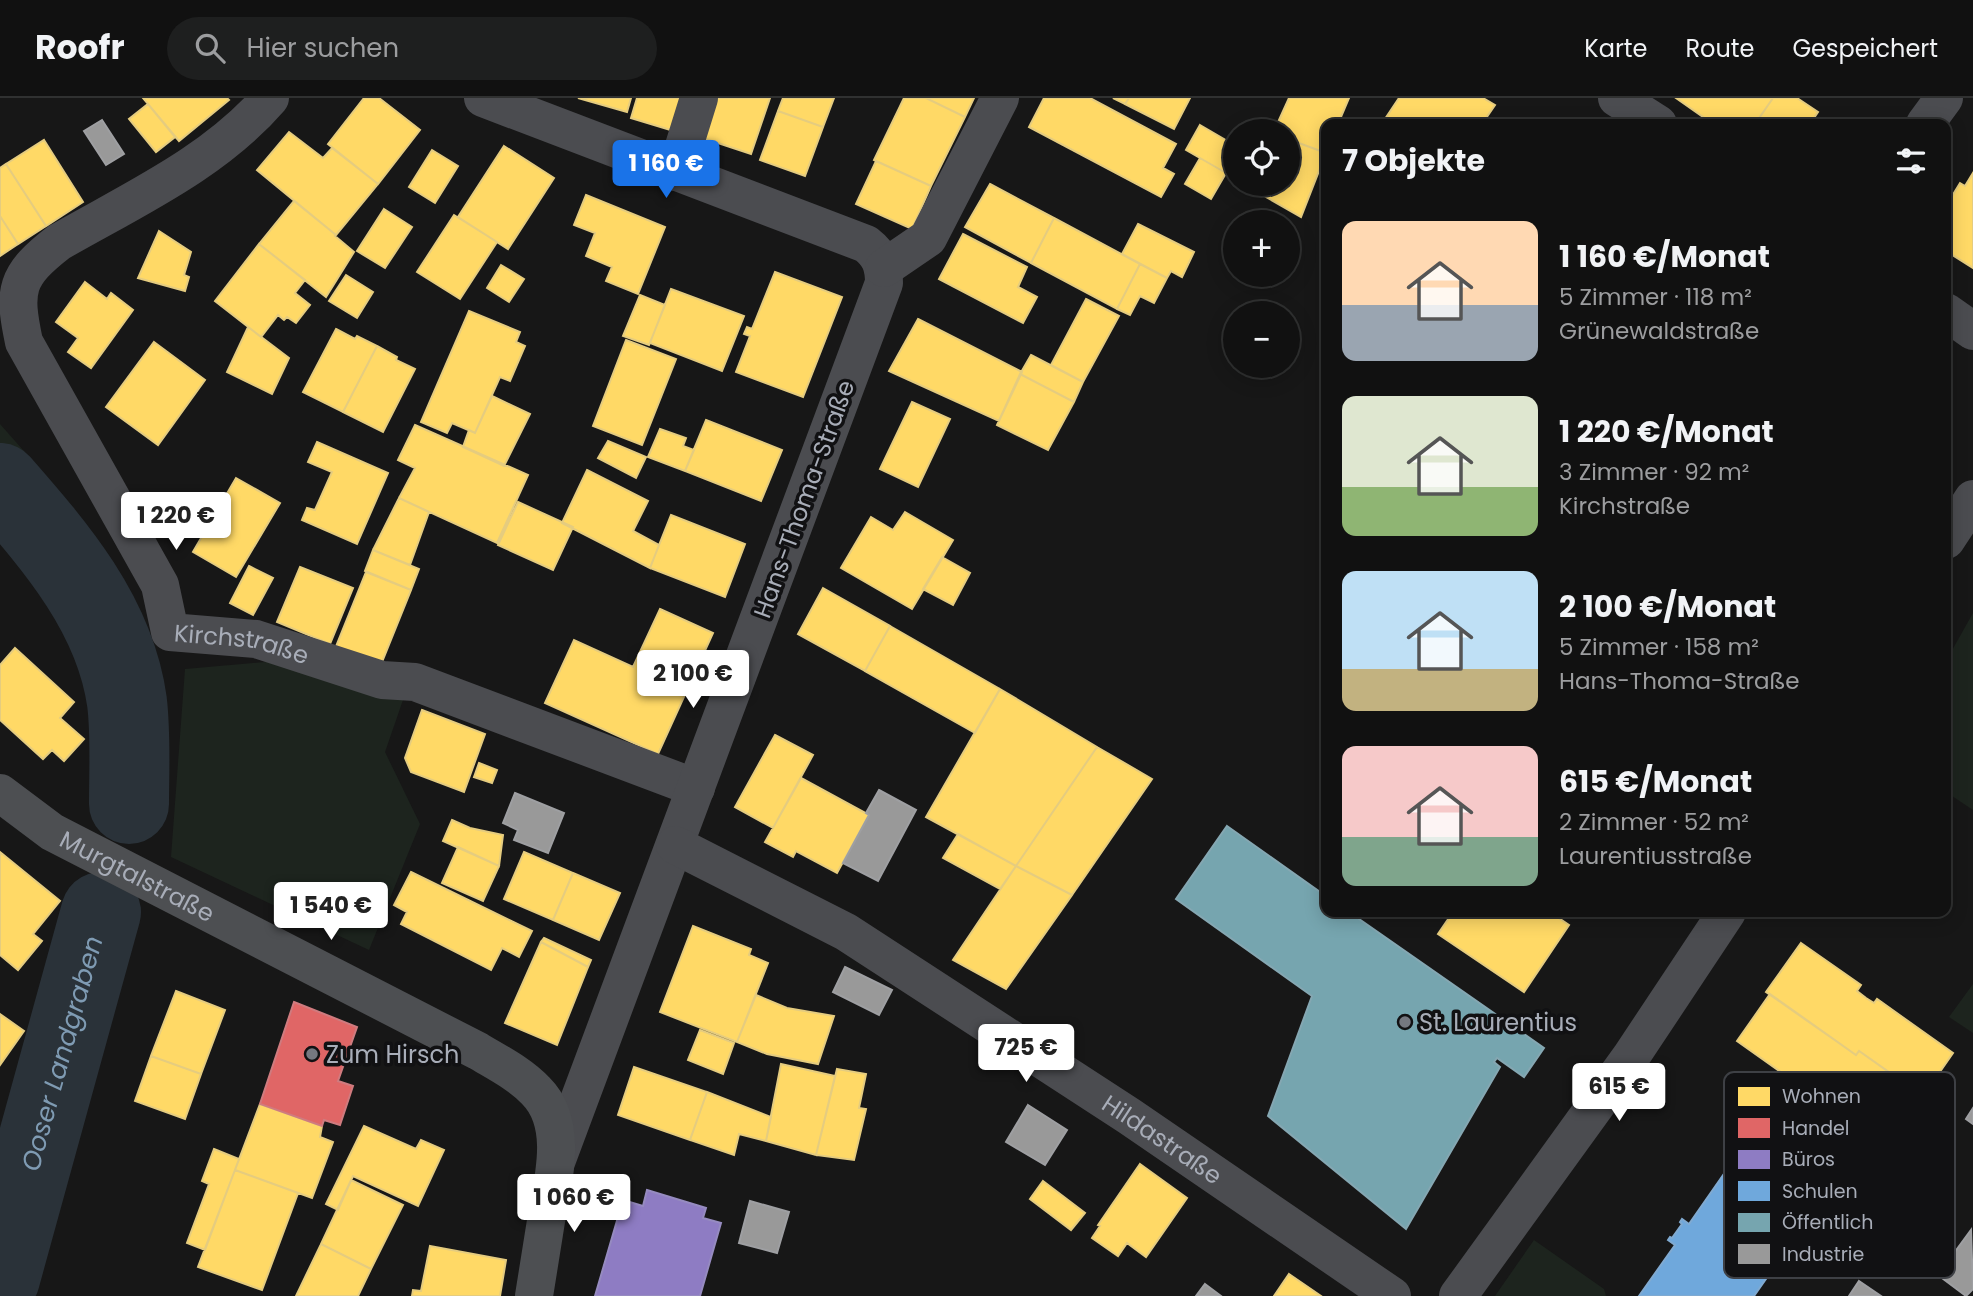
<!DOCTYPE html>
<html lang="de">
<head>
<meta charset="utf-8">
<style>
  :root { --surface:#111; --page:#1e1f1f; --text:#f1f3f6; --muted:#9c9d9f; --line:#303131; --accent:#1a73e8 }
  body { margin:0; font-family:Poppins,sans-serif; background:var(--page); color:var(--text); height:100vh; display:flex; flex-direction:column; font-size:26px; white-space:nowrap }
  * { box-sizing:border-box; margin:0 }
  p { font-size:23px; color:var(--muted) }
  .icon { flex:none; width:38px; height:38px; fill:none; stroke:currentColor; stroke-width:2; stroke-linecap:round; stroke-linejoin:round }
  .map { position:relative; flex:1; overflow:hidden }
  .details { position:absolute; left:1321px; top:21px; width:630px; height:798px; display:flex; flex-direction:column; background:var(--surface); border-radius:14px; box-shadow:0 4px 18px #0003,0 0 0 2px var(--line) }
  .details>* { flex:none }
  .buttons { position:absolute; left:1223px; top:21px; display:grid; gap:14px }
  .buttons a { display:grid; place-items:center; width:77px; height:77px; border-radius:50%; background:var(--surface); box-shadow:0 4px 18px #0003,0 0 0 2px var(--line); font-size:35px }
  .price { position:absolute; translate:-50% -60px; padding:0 16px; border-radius:7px; background:#fff; color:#222; font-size:23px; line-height:46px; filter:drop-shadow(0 2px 4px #0008) }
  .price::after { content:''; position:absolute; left:50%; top:42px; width:21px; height:16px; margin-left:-10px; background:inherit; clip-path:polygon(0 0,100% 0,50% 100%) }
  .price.active { background:var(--accent); color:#fff }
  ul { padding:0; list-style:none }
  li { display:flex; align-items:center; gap:21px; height:175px; padding:0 21px }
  li span { display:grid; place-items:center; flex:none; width:196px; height:140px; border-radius:14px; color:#555 }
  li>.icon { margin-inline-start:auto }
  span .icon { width:84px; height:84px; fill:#fffc; stroke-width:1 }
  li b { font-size:30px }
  h2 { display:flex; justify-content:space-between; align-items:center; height:84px; padding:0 21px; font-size:30px }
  header { display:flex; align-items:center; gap:42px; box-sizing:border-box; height:98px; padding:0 35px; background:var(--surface); border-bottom:2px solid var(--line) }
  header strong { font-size:33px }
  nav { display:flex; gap:38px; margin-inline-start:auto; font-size:24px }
  .search { width:490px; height:63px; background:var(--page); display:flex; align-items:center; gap:18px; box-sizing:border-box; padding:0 24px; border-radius:38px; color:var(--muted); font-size:26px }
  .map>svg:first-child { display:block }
  .green { fill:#1d241e }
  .homes { fill:#ffd966; stroke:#e5cc7f; stroke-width:2 }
  .shops { fill:#e06666; stroke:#cf7b7f; stroke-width:2 }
  .offices { fill:#8e7cc3; stroke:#968bc0; stroke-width:2 }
  .schools { fill:#6fa8dc; stroke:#80aad1; stroke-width:2 }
  .public { fill:#76a5af; stroke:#85a7b2; stroke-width:2 }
  .industry { fill:#999; stroke:#9e9fa2; stroke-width:2 }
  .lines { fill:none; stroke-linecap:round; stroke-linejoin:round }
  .river { stroke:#2a3239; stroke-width:80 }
  .minor { stroke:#4b4c50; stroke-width:38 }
  .major { stroke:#4d4f52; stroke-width:38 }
  .poi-dot { fill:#757880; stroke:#111113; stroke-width:2.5 }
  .labels { text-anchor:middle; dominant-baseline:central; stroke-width:7; stroke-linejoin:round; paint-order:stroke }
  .street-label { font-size:24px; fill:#a8adb8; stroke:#111113 }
  .poi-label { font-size:24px; fill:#a8adb8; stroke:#111113; text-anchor:start }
  .water-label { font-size:26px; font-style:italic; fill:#7f9bb3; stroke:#111113 }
  .key { fill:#111113; stroke:#3e4045; stroke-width:2 }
  .key-label { font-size:19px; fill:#a8adb8 }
</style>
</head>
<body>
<header>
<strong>Roofr</strong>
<div class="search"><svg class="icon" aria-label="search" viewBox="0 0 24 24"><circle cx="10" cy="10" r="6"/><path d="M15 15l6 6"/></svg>Hier suchen</div>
<nav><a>Karte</a><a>Route</a><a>Gespeichert</a></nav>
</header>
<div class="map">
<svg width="1973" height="1198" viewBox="0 0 1973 1198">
  <rect width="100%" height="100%" fill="#171717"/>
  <path class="green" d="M 0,326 L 46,378 L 144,529 L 142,553 C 98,483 55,418 0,356 Z
    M 1973,515 L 1973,712 L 1946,694 L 1946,563 Z
    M 277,563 L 403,602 L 385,654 L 420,726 L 369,852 L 171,759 L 185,571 Z
    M 1973,886 L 1973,935 L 1949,919 Z
    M 1534,1142 L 1604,1191 L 1606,1198 L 1495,1198 Z"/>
  <path class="homes" d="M 143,0 L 227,0 L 229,2 L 179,43 Z
    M 364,0 L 379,0 L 420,32 L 378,86 L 328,46 Z
    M 578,0 L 631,0 L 627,14 Z
    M 637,0 L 688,0 L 677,34 L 631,20 Z
    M 713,0 L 770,0 L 751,56 L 700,39 Z
    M 783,0 L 834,0 L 823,29 L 778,13 Z
    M 904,0 L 926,0 L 965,19 L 931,88 L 874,62 Z
    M 926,0 L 974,0 L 965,19 Z
    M 1044,0 L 1090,0 L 1176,46 L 1163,70 L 1174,76 L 1161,99 L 1029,29 Z
    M 1113,0 L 1129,0 L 1125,6 Z
    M 1129,0 L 1190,0 L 1174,31 L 1125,6 Z
    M 1289,0 L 1349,0 L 1338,26 L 1326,26 L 1326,55 L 1288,41 L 1288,33 L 1274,33 Z
    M 1399,0 L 1483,0 L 1495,7 L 1482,26 L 1393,26 L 1385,21 Z
    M 1676,0 L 1773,0 L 1755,26 L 1713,26 Z
    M 1773,0 L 1797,0 L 1818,14 L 1814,20 L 1817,22 L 1814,26 L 1755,26 Z
    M 148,6 L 175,39 L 156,54 L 129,21 Z
    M 778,13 L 823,29 L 805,78 L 760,62 Z
    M 1200,27 L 1236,48 L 1236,58 L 1226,75 L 1186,52 Z
    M 289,34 L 323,60 L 332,50 L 378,86 L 336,137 L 257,72 Z
    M 1288,41 L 1326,55 L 1301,119 L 1252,91 L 1254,86 L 1288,86 Z
    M 44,42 L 83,104 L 46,128 L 6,66 Z
    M 504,48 L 554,80 L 508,151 L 458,119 Z
    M 432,52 L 458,68 L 435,105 L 409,89 Z
    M 1200,60 L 1226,75 L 1211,101 L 1185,86 Z
    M 876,63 L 931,88 L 912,131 L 856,106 Z
    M 6,66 L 46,128 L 18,146 L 0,118 L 0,70 Z
    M 1973,75 L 1973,170 L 1946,153 L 1946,108 L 1960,85 L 1965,88 Z
    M 990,86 L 1054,120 L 1031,165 L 965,129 Z
    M 586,97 L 665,129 L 638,196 L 606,183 L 612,169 L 586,158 L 595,135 L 574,127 Z
    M 294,103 L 336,137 L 335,138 L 354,154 L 326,199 L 259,146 Z
    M 384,111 L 412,129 L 385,170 L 357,153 Z
    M 454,117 L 497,144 L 460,201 L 417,174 Z
    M 0,118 L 18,146 L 0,158 Z
    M 1054,120 L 1140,166 L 1117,211 L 1031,165 Z
    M 1138,126 L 1194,154 L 1182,179 L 1171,173 L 1167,180 L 1122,156 Z
    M 159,133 L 191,154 L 184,177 L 189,179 L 185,193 L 138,180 Z
    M 963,136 L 1027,169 L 1018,189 L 1037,199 L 1023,225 L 939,181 Z
    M 259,146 L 305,182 L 295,195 L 310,207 L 296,225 L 287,219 L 284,222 L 278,217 L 261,239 L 215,203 Z
    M 1140,166 L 1167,180 L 1154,205 L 1140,198 L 1130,217 L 1117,211 Z
    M 501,167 L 524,181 L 509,204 L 487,190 Z
    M 775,174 L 842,199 L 803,299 L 736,274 L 750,238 L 744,236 L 747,229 L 752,231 Z
    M 346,177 L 373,194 L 357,220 L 329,203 Z
    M 85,184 L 107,201 L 111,195 L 133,212 L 91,270 L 68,254 L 78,240 L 56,224 Z
    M 671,191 L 744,218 L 722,273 L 650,245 Z
    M 640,197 L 665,207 L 649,247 L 623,238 Z
    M 1086,201 L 1119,218 L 1083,284 L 1051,267 Z
    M 469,213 L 520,234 L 516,244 L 525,248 L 510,283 L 500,279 L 475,335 L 452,325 L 447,335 L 421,324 Z
    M 918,221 L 1022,274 L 999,323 L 889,273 Z
    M 248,229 L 289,260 L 272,296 L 227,274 Z
    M 336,231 L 355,241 L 357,238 L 377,248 L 343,314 L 303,294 Z
    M 626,242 L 676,261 L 642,347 L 593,328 Z
    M 154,244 L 205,282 L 158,347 L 106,309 Z
    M 377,248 L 397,259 L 396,262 L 415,271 L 383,334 L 343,314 Z
    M 1031,257 L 1083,284 L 1074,304 L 1020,276 Z
    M 1020,276 L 1074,304 L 1048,352 L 997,327 Z
    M 492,298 L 530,316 L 504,368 L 463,349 L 469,332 L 475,335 Z
    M 912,304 L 950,321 L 918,389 L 880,371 Z
    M 706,322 L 782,352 L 761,403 L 685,373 Z
    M 415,327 L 528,377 L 497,445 L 399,400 L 415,370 L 398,362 Z
    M 660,331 L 686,340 L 683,348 L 694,352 L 685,373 L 648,359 Z
    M 608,343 L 646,359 L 636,380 L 598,360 Z
    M 317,344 L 388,375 L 357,446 L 302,422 L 307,410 L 315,412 L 332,374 L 308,364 Z
    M 587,372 L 648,403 L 633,433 L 659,447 L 650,470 L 562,425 Z
    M 236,380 L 280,405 L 236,479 L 193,454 Z
    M 399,400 L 429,414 L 410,467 L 373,452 Z
    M 518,404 L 573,429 L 553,472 L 498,447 Z
    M 905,414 L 953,442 L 912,511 L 841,470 L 871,419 L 893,432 Z
    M 671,417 L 745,446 L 725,499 L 650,470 Z
    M 373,452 L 419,471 L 411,492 L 365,473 Z
    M 942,459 L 970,475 L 953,507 L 923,491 Z
    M 249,468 L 273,480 L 253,517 L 230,505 Z
    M 300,469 L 353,490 L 330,546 L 277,524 Z
    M 366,474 L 411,492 L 380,569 L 335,551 Z
    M 823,490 L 890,528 L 865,573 L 798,536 Z
    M 660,511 L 713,535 L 658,656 L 545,605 L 574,542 L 633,569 Z
    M 890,528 L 1000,591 L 975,635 L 865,573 Z
    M 15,550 L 74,604 L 60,620 L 84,641 L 64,663 L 52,652 L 43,661 L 0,622 L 0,567 Z
    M 1000,591 L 1097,649 L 1016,768 L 926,719 Z
    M 422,612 L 485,636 L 464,694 L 411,674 L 405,660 Z
    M 775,637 L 813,657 L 773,730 L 735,709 Z
    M 1097,649 L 1152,681 L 1072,797 L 1016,768 Z
    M 479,665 L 497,672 L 492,685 L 474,679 Z
    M 801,680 L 869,717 L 837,775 L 796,753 L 793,759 L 765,744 Z
    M 452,722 L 470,730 L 503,737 L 499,768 L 443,743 Z
    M 958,736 L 1016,768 L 1000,791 L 943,760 Z
    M 458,749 L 499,768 L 483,803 L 442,785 Z
    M 0,754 L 60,803 L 33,836 L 42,843 L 18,872 L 0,857 Z
    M 524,754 L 573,775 L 553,822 L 504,801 Z
    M 1016,768 L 1072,797 L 1006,891 L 953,862 Z
    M 411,774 L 532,833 L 519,859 L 502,850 L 491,872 L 401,826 L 407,814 L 394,807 Z
    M 573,775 L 620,795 L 599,842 L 553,822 Z
    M 1453,814 L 1550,814 L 1569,827 L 1524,894 L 1438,836 Z
    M 693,828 L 751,851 L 749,857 L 768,865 L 737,944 L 660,914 Z
    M 544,840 L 591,862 L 588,869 L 541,844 Z
    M 541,844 L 588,869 L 557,947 L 505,925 Z
    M 1801,845 L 1861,887 L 1857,893 L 1866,900 L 1874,905 L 1877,901 L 1953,955 L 1923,998 L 1859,953 L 1856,957 L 1766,894 Z
    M 176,893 L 225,912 L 201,976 L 151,958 Z
    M 1770,896 L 1856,957 L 1859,953 L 1938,1009 L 1902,1060 L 1737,943 Z
    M 756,897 L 787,910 L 834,918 L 818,966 L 767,956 L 737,944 Z
    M 0,916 L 24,933 L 0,967 Z
    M 700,932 L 734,945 L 723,976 L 688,962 Z
    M 151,958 L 201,976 L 185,1021 L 135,1003 Z
    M 781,966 L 835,978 L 816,1057 L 766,1043 Z
    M 634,969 L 707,994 L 690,1042 L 618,1017 Z
    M 837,971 L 866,976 L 859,1010 L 866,1011 L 854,1062 L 816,1057 Z
    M 707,994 L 771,1019 L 766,1043 L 739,1036 L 734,1057 L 690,1042 Z
    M 260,1006 L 322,1028 L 320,1039 L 333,1044 L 312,1100 L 235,1072 Z
    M 364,1028 L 416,1051 L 421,1042 L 444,1052 L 418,1108 L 353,1078 L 338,1112 L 326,1106 Z
    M 214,1051 L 239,1061 L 205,1152 L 187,1145 L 209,1086 L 202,1083 Z
    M 1140,1066 L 1187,1100 L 1146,1159 L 1127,1145 L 1118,1158 L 1092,1140 L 1100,1128 L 1098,1127 Z
    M 235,1072 L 298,1095 L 262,1192 L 198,1169 Z
    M 351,1082 L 403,1107 L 371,1171 L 321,1146 Z
    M 1043,1083 L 1085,1115 L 1071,1132 L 1030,1101 Z
    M 321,1146 L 371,1171 L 358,1198 L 296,1198 Z
    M 430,1148 L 506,1162 L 500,1198 L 412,1198 L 413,1192 L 421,1193 Z
    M 1289,1176 L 1321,1198 L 1274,1198 Z"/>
  <path class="shops" d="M 294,904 L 357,929 L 338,983 L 353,988 L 340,1027 L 324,1022 L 322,1028 L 260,1006 Z"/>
  <path class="offices" d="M 647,1092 L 706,1110 L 703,1120 L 721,1125 L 700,1198 L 595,1198 L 623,1102 L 643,1108 Z"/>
  <path class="schools" d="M 1733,1063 L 1789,1102 L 1760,1142 L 1782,1158 L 1754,1198 L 1639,1198 L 1675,1147 L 1668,1142 L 1670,1139 L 1672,1140 L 1682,1126 L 1680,1124 L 1682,1121 L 1689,1126 Z"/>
  <path class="public" d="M 1227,728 L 1323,796 L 1326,791 L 1326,814 L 1349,814 L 1544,950 L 1524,979 L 1497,960 L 1494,964 L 1500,969 L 1406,1131 L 1268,1018 L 1312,898 L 1176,801 Z"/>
  <path class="industry" d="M 102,22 L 124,56 L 106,67 L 84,33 Z
    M 879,692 L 916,712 L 878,783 L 843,765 L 869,717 L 866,715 Z
    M 515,695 L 564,715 L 548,755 L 514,742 L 518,732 L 503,725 Z
    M 845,869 L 892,892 L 879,917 L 833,894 Z
    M 1028,1007 L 1067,1032 L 1045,1067 L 1006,1044 Z
    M 1973,1010 L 1973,1026 L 1966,1021 Z
    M 750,1103 L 789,1114 L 777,1155 L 739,1145 Z
    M 1971,1132 L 1973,1191 L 1966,1198 L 1938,1177 Z
    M 1859,1183 L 1881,1198 L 1849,1198 Z
    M 1205,1186 L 1221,1198 L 1196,1198 Z"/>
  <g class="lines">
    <g class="river">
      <path d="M 0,385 C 56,449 115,517 127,604 C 131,638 129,672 129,706"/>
      <path id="s1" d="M 0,1180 L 101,814"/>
    </g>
    <g class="minor">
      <path id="s2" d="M 270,0 C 214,65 132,102 59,144 C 15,178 13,192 24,244 L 160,487 L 170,534 L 256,541 L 382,582 L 415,584 L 696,690"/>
      <path d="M 483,0 L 866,146 C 880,157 884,167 884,185 L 556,1064"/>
      <path d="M 1617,0 L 1658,26"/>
      <path d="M 1925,26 L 1944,0"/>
      <path d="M 676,74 L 699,0"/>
      <path d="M 884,170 L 928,140 L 1000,0"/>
      <path d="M 1946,214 L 1973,233"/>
      <path d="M 1946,442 L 1973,401"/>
      <path id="s3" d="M 675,747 L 846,834 L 1129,1018 L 1392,1198"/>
      <path d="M 1458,1198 L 1630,960 L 1727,814"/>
    </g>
    <path class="major" id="s4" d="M 0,695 L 52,734 L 478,953 C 498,965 520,976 536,993 C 569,1026 553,1083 546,1123 C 542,1148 538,1173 534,1198"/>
  </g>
  <g class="poi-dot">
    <circle cx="1405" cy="924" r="7"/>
    <circle cx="312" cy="956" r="7"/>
  </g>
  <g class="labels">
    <g class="street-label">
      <text transform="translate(804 401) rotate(-70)">Hans-Thoma-Straße</text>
      <text stroke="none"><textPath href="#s2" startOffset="772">Kirchstraße</textPath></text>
      <text stroke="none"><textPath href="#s4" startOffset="161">Murgtalstraße</textPath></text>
      <text stroke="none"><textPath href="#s3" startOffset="570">Hildastraße</textPath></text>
    </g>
    <g class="poi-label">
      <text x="1419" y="924">St. Laurentius</text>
      <text x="326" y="956">Zum Hirsch</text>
    </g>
    <g class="water-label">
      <text stroke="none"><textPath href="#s1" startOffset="233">Ooser Landgraben</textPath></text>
    </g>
  </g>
  <rect x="1724" y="974" width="231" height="206" rx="10" class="key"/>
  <rect x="1738" y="989" width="32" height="19" fill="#ffd966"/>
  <rect x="1738" y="1020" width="32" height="20" fill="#e06666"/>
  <rect x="1738" y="1052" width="32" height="19" fill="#8e7cc3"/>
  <rect x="1738" y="1083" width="32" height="20" fill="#6fa8dc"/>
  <rect x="1738" y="1115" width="32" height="19" fill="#76a5af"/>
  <rect x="1738" y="1146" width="32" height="20" fill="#999"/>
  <g class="key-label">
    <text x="1782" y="1005">Wohnen</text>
    <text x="1782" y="1037">Handel</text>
    <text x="1782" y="1068">Büros</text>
    <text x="1782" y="1100">Schulen</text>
    <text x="1782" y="1131">Öffentlich</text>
    <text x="1782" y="1163">Industrie</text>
  </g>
</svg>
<div class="buttons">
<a><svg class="icon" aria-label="locate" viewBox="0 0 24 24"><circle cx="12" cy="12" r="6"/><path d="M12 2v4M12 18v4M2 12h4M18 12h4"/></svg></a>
<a>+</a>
<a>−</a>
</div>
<b class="price active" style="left:666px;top:102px">1 160 €</b>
<b class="price" style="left:176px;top:454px">1 220 €</b>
<b class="price" style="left:693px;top:612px">2 100 €</b>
<b class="price" style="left:331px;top:844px">1 540 €</b>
<b class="price" style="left:1026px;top:986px">725 €</b>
<b class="price" style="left:1619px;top:1025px">615 €</b>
<b class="price" style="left:574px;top:1136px">1 060 €</b>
<section class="details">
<h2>7 Objekte<svg class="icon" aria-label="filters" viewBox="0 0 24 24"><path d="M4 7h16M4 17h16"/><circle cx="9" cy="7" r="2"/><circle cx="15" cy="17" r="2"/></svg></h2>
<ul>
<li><span style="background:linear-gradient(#ffd9b3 60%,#9aa5b1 0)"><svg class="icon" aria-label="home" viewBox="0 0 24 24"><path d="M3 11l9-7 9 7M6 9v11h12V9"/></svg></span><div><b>1 160 €/Monat</b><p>5 Zimmer · 118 m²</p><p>Grünewaldstraße</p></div></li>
<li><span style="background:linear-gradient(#dfe7d0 65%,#8fb573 0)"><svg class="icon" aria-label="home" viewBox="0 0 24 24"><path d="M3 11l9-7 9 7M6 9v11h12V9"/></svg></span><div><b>1 220 €/Monat</b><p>3 Zimmer · 92 m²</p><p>Kirchstraße</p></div></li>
<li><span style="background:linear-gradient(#bfe0f5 70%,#c2b280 0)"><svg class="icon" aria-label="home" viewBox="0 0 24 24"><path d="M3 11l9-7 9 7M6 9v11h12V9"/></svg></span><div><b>2 100 €/Monat</b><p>5 Zimmer · 158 m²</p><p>Hans-Thoma-Straße</p></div></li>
<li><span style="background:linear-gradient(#f6c9c9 65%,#7fa58c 0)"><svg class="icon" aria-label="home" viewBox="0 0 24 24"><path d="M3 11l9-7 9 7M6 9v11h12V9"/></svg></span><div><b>615 €/Monat</b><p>2 Zimmer · 52 m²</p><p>Laurentiusstraße</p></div></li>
</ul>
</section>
</div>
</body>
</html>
